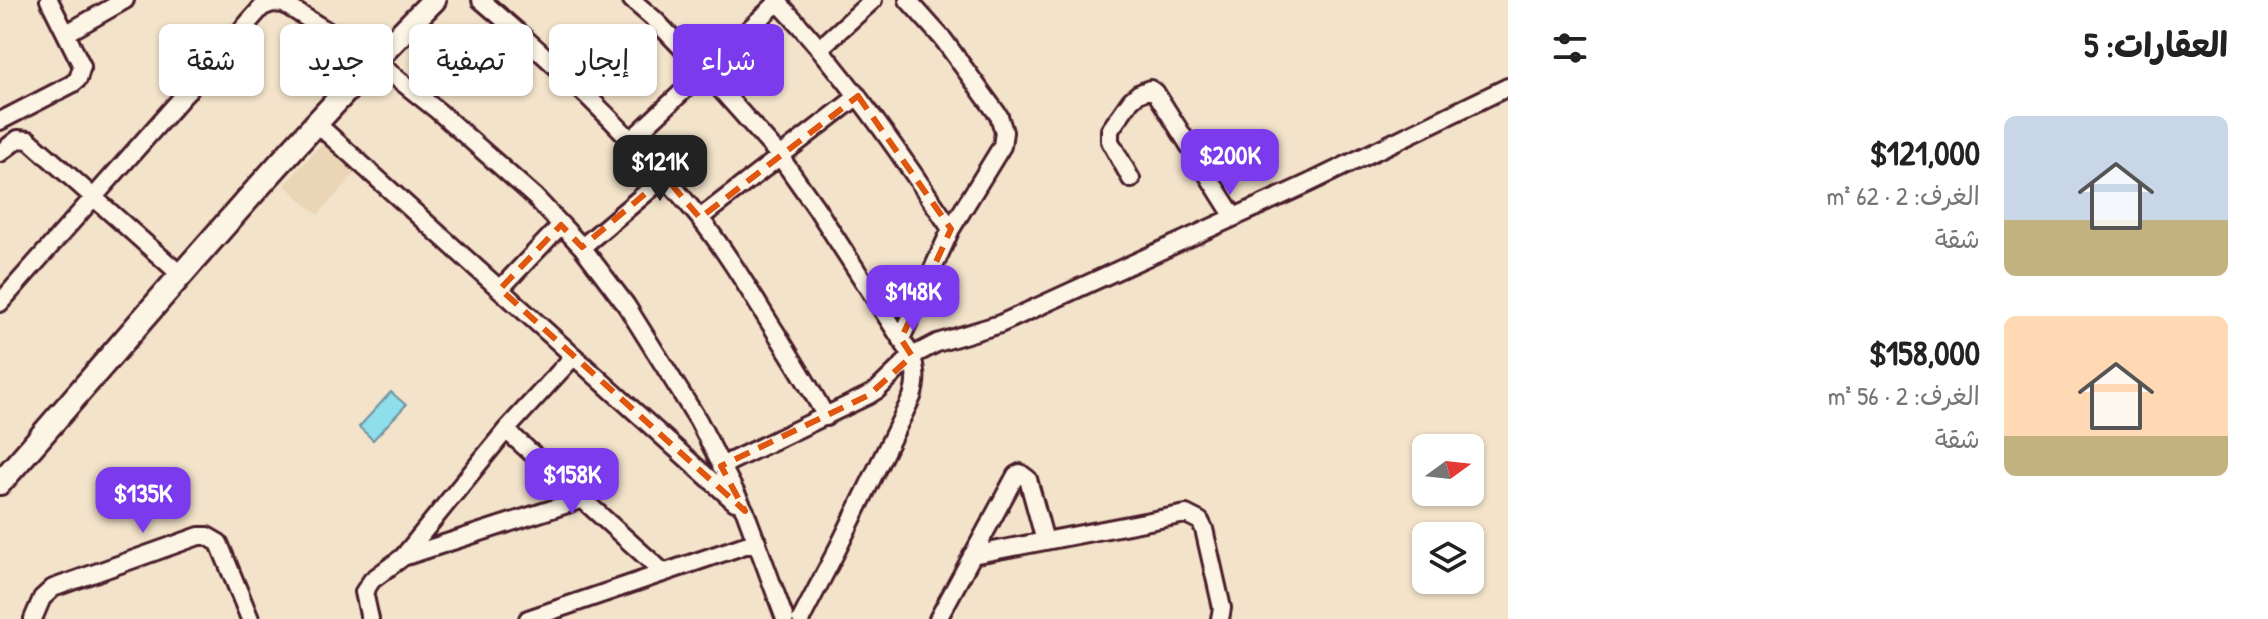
<!DOCTYPE html>
<html lang="ar">
<head>
<meta charset="utf-8">
<style>
  :root { --surface:#fff; --page:#f6f6f6; --text:#222; --muted:#767676; --accent:#7c3aed }
  body { margin:0; font-family:"Patrick Hand","Playpen Sans Arabic",sans-serif; background:var(--page); color:var(--text); direction:rtl; height:100vh; display:flex; flex-direction:column; font-size:30px; white-space:nowrap }
  * { box-sizing:border-box; margin:0 }
  p { font-size:26px; color:var(--muted) }
  .icon { flex:none; width:44px; height:44px; fill:none; stroke:currentColor; stroke-width:2; stroke-linecap:round; stroke-linejoin:round }
  .map { position:relative; flex:1; overflow:hidden; direction:ltr }
  .panel { display:flex; flex-direction:column; background:var(--surface); width:760px }
  .panel>* { flex:none }
  .hud { position:absolute; left:24px; top:24px; width:760px; height:72px; direction:rtl; display:flex; gap:16px }
  .needle { width:52px; rotate:75deg }
  .fabs { position:absolute; left:1412px; top:434px; display:grid; gap:16px }
  .fabs a { display:grid; place-items:center; width:72px; height:72px; border-radius:12px; background:var(--surface); box-shadow:0 2px 6px #0004; font-size:40px }
  .price { position:absolute; translate:-50% -68px; padding:0 18px; border-radius:16px; background:var(--accent); color:#fff; font-size:26px; line-height:52px; filter:drop-shadow(0 2px 4px #0008) }
  .price::after { content:''; position:absolute; left:50%; top:48px; width:24px; height:18px; margin-left:-12px; background:inherit; clip-path:polygon(0 0,100% 0,50% 100%) }
  .price.current { background:#222; color:#fff }
  ul { padding:0; list-style:none }
  li { display:flex; align-items:center; gap:24px; height:200px; padding:0 40px }
  li span { display:grid; place-items:center; flex:none; width:224px; height:160px; border-radius:12px; color:#555 }
  li>.icon { margin-inline-start:auto }
  span .icon { width:96px; height:96px; fill:#fffc; stroke-width:1 }
  li b { font-size:34px }
  h2 { display:flex; justify-content:space-between; align-items:center; height:96px; padding:0 40px; font-size:34px }
  .pill { padding:0 28px; border-radius:12px; background:var(--surface); box-shadow:0 2px 6px #0004; font-size:28px; line-height:72px }
  .pill.current { background:var(--accent); color:#fff }
  main { display:flex; flex:1; min-height:0 }
  .map>svg:first-child { display:block }
  .built { fill:#ead6b7 }
  .water { fill:#8fdeec; stroke:#73929f; stroke-width:2 }
  .lines { fill:none; stroke-linecap:round; stroke-linejoin:round }
  .street-casing { stroke:#4a1f2b; stroke-width:22 }
  .secondary-casing { stroke:#4a1f2b; stroke-width:28 }
  .street { stroke:#fcf5e5; stroke-width:16 }
  .secondary { stroke:#fcf5e5; stroke-width:22 }
  .marked { fill:none; stroke:#e0560e; stroke-width:6; stroke-dasharray:16 10; stroke-linejoin:round }
</style>
</head>
<body>
<main>
<section class="panel">
<h2>العقارات: 5<svg class="icon" aria-label="filters" viewBox="0 0 24 24"><path d="M4 7h16M4 17h16"/><circle cx="9" cy="7" r="2"/><circle cx="15" cy="17" r="2"/></svg></h2>
<ul>
<li><span style="background:linear-gradient(#c9d6e8 65%,#c2b280 0)"><svg class="icon" aria-label="home" viewBox="0 0 24 24"><path d="M3 11l9-7 9 7M6 9v11h12V9"/></svg></span><div><b>$121,000</b><p>الغرف: 2 · 62 m²</p><p>شقة</p></div></li>
<li><span style="background:linear-gradient(#ffd9b3 75%,#c2b280 0)"><svg class="icon" aria-label="home" viewBox="0 0 24 24"><path d="M3 11l9-7 9 7M6 9v11h12V9"/></svg></span><div><b>$158,000</b><p>الغرف: 2 · 56 m²</p><p>شقة</p></div></li>
</ul>
</section>
<div class="map">
<svg width="1508" height="619" viewBox="0 0 1508 619">
  <rect width="100%" height="100%" fill="#f2e3ca"/>
  <filter id="ink" filterUnits="userSpaceOnUse"><feTurbulence type="fractalNoise" baseFrequency=".0125" numOctaves="2"/><feDisplacementMap in="SourceGraphic" scale="16" xChannelSelector="R" yChannelSelector="G"/><feConvolveMatrix kernelMatrix="1 2 1 2 8 2 1 2 1" color-interpolation-filters="sRGB"/></filter>
  <g filter="url(#ink)">
    <path class="built" d="M 324,141 L 357,171 L 318,215 L 285,185 Z"/>
    <path class="water" d="M 391,392 L 406,405 L 373,440 L 359,427 Z"/>
    <g class="lines">
      <g class="street-casing">
        <path id="street" d="M 481,0 C 559,66 633,136 698,216 C 723,247 745,283 766,317 C 787,350 808,383 826,417
          M 632,0 L 654,19 L 705,72 L 779,155 L 817,209 L 912,356 C 916,371 917,382 912,397 L 839,546 L 801,619
          M 776,0 C 843,70 897,149 951,229
          M 67,33 L 125,0
          M 820,48 L 873,0
          M 0,121 L 72,84 L 78,79 L 82,66 L 49,0
          M 316,123 L 735,502
          M 632,139 L 778,2
          M 0,153 L 18,139 L 29,140 L 181,275
          M 1131,179 L 1110,141 L 1110,130 L 1131,100 L 1138,94 L 1150,89 L 1156,93 L 1234,217
          M 700,218 L 858,96
          M 582,247 L 665,177
          M 500,289 L 561,225
          M 0,303 L 262,7 L 272,3 L 284,4 L 374,60 L 438,111 L 535,197 L 582,247 L 626,305 L 698,420 L 745,511 L 785,619
          M 901,339 L 951,229 L 1002,146 L 1004,132 L 999,116 L 943,39 L 908,0
          M 506,430 L 664,573
          M 721,466 L 869,395 L 877,390 L 912,356 L 937,343 L 1000,324 L 1307,184 L 1508,87
          M 972,555 L 1186,514 L 1200,521 L 1204,529 L 1222,608 L 1220,619
          M 403,557 L 583,499
          M 33,619 L 42,598 L 53,588 L 199,536 L 207,536 L 219,543 L 250,619
          M 370,619 L 364,592 L 372,580 L 403,557 L 506,430 L 574,356
          M 528,619 L 757,541
          M 938,619 L 1016,475 L 1020,473 L 1028,479 L 1045,541"/>
      </g>
      <g class="secondary-casing">
        <path id="secondary" d="M 0,483 C 143,321 281,153 434,0"/>
      </g>
      <use href="#street" class="street"/>
      <use href="#secondary" class="secondary"/>
    </g>
  </g>
  <path class="marked" d="M 858,96 L 951,229 L 901,339 L 912,356 L 869,395 L 721,466 L 745,511 L 500,289 L 561,225 L 582,247 L 665,177 L 700,218 Z"/>
</svg>
<div class="fabs">
<a><svg class="needle" viewBox="-14 -14 28 28"><path d="M0-13l5 13h-10z" fill="#e53935"/><path d="M0 13l5-13h-10z" fill="#767676"/></svg></a>
<a><svg class="icon" aria-label="layers" viewBox="0 0 24 24"><path d="M12 4l9 5-9 5-9-5zM3 14l9 5 9-5"/></svg></a>
</div>
<b class="price" style="left:1230px;top:197px">$200K</b>
<b class="price current" style="left:660px;top:203px">$121K</b>
<b class="price" style="left:913px;top:333px">$148K</b>
<b class="price" style="left:572px;top:516px">$158K</b>
<b class="price" style="left:143px;top:535px">$135K</b>
<div class="hud">
<a class="pill current">شراء</a>
<a class="pill">إيجار</a>
<a class="pill">تصفية</a>
<a class="pill">جديد</a>
<a class="pill">شقة</a>
</div>
</div>
</main>
</body>
</html>
